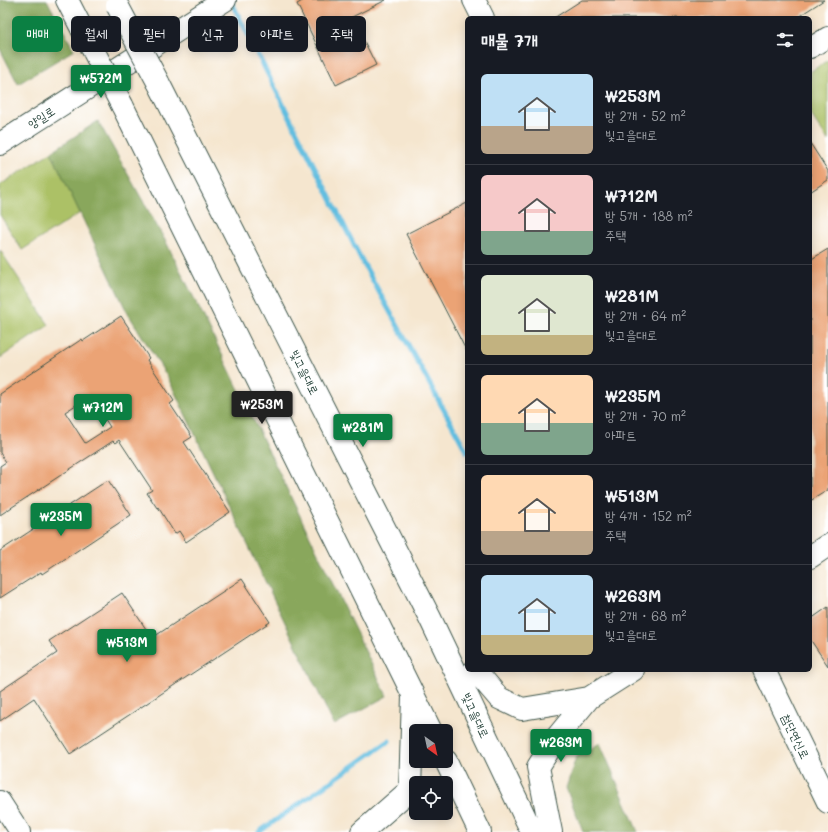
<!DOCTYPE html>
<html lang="ko">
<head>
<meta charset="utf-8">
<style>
  :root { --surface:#171b24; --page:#242831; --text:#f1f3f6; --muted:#9ea1a6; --line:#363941; --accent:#0b8043 }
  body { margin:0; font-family:Mali,"Poor Story",sans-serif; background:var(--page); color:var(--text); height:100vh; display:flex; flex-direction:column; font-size:15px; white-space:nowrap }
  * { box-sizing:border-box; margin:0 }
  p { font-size:13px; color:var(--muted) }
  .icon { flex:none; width:22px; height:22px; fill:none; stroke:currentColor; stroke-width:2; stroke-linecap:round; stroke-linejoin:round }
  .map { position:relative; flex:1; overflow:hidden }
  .side { position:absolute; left:465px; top:16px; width:347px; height:656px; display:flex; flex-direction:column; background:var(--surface); border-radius:6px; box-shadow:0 2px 10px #0003 }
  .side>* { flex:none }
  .hud { position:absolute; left:12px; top:16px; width:380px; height:36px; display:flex; gap:8px }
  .needle { width:26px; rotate:147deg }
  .controls { position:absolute; left:409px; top:724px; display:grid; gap:8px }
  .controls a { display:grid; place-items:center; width:44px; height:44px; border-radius:6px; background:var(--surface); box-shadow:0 2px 10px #0003; font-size:20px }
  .price { position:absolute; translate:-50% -34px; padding:0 9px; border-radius:4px; background:var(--accent); color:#fff; font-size:13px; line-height:26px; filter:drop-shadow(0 1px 2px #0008) }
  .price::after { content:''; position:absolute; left:50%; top:24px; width:12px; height:9px; margin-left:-6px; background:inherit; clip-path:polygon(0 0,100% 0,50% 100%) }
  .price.current { background:#222; color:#fff }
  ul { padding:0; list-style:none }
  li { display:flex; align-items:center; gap:12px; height:100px; padding:0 16px }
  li+li { border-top:1px solid var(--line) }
  li span { display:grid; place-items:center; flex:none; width:112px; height:80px; border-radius:6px; color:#555 }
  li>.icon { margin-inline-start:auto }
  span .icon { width:48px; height:48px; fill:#fffc; stroke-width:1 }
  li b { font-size:17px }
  h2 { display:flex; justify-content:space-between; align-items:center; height:48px; padding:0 16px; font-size:17px }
  .pill { padding:0 14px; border-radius:6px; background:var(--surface); box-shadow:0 2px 10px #0003; font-size:14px; line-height:36px }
  .pill.current { background:var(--accent); color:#fff }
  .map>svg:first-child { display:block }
  .green { fill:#acc166; stroke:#667f4d }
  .forest { fill:#89a75b; stroke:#547248 }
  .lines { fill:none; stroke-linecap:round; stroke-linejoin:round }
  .stream { stroke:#62bee0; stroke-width:5 }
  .building { fill:#eba375; fill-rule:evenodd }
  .street-casing { stroke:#3f564b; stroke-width:22 }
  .secondary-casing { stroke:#3f564b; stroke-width:24 }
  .street { stroke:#fff; stroke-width:20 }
  .secondary { stroke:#fff; stroke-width:22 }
  .secondary-bridge-casing { stroke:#3f564b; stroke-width:24; stroke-linecap:butt }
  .secondary-bridge { stroke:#fff; stroke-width:22 }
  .labels { text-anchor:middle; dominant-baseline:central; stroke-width:3; stroke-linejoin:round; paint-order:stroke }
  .street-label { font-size:12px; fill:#1f3d34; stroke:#fff }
</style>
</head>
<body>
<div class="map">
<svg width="828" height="832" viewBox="0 0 828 832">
  <rect width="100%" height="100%" fill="#fff"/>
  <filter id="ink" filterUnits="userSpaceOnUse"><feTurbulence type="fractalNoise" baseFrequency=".025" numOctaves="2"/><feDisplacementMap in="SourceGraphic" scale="8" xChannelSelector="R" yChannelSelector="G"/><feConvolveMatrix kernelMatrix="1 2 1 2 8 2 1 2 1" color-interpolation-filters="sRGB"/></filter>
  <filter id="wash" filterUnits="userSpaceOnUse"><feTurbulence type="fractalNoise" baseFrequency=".012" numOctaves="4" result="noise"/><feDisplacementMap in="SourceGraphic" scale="16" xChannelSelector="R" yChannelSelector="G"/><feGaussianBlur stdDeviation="0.9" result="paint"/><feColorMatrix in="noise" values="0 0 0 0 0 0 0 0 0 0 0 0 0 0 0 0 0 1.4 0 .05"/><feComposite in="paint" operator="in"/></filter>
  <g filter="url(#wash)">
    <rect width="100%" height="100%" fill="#f5e6cf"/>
    <path class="green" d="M 828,60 L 828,141 L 810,113 L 810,72 Z
      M 51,152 L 80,213 L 22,250 L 0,215 L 0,185 Z
      M 0,250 L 49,325 L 0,358 Z"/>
    <path class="forest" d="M 0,0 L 47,0 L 74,50 L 18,84 L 0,49 Z
      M 98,121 L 166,242 L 215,340 L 387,696 L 334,725 L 168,378 L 127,312 L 51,152 Z
      M 600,743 L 638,832 L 583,832 L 566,788 L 576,757 Z"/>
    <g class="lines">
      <path class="stream" d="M 231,1 L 361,259 L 467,452
        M 259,832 L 389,741"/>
    </g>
    <g id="blocks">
      <path class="building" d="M 304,0 L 386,0 L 352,17 L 376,65 L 336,85 L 297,4 Z
        M 582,0 L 824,0 L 796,18 L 554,18 Z
        M 810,143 L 828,171 L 828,180 L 810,192 Z
        M 467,203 L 467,352 L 406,234 Z
        M 828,249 L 828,490 L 810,501 L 810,260 Z
        M 121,316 L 149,358 L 147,360 L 174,401 L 170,404 L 192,437 L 184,442 L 230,512 L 186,542 L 179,531 L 175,534 L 158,507 L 157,508 L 147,493 L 152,490 L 119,440 L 115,443 L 113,441 L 0,515 L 0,466 L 6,462 L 0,453 L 0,394 L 82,339 L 83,341 ZM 90,396 L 110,427 L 85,443 L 65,412 Z
        M 108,480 L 131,515 L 42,574 L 41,572 L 0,598 L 0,551 Z
        M 242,579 L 270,622 L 70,754 L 34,698 L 0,721 L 0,691 L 57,653 L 49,641 L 122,593 L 152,638 Z
        M 828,607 L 828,666 L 810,639 L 811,619 Z"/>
    </g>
  </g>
  <g filter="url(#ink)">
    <use href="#blocks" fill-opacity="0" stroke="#3f564b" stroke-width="1"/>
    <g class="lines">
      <g class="street-casing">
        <path id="street" d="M 810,48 L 828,37
          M 0,801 L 20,832"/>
      </g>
      <g class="secondary-casing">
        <path id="secondary" d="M 67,0 L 82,29
          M 474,0 L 483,18
          M 158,82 L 430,618 L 532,832
          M 122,105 L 431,731
          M 0,144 L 225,0
          M 810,557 L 828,545
          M 475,670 L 499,698 L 522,709 L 589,698
          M 764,670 L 828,802
          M 446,761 L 480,832
          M 362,832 L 410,790 L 413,696
          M 551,832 L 538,767 L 557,737 L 589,698 L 633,670"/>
      </g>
      <use href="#street" class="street"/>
      <use href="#secondary" class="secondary"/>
      <g class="secondary-bridge-casing">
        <path id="secondary-bridge" d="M 117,5 L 158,82
          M 82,29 L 122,105"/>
      </g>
      <use href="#secondary-bridge" class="secondary-bridge"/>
    </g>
  </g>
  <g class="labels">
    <g class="street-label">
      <text transform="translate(41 117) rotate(-33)">양일로</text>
      <text transform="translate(305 372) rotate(63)">빛고을대로</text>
      <text transform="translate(476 715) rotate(65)">빛고을대로</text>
      <text transform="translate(796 736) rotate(64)">첨단연신로</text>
    </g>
  </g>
</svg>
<div class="controls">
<a><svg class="needle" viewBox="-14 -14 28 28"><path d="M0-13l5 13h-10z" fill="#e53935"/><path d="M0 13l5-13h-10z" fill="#9ea1a6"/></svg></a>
<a><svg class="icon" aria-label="locate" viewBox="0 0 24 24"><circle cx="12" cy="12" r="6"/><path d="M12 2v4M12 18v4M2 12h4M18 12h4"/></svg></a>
</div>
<b class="price" style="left:101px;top:99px">₩572M</b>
<b class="price current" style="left:262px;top:425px">₩253M</b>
<b class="price" style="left:103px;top:428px">₩712M</b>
<b class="price" style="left:363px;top:448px">₩281M</b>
<b class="price" style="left:61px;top:537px">₩235M</b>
<b class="price" style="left:127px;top:663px">₩513M</b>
<b class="price" style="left:561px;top:763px">₩263M</b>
<div class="hud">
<a class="pill current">매매</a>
<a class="pill">월세</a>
<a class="pill">필터</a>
<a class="pill">신규</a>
<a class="pill">아파트</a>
<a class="pill">주택</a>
</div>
<section class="side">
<h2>매물 7개<svg class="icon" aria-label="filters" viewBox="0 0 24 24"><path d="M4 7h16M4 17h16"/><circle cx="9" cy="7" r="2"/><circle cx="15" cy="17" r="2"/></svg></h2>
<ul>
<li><span style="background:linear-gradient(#bfe0f5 65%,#b9a48a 0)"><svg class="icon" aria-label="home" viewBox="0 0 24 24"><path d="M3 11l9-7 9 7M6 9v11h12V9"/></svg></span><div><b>₩253M</b><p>방 2개 · 52 m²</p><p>빛고을대로</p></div></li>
<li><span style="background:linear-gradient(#f6c9c9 70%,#7fa58c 0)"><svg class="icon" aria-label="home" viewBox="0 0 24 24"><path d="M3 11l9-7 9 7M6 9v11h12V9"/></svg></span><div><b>₩712M</b><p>방 5개 · 188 m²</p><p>주택</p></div></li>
<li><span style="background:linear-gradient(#dfe7d0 75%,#c2b280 0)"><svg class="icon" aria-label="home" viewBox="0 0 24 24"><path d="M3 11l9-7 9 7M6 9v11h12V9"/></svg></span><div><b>₩281M</b><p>방 2개 · 64 m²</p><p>빛고을대로</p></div></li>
<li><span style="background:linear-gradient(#ffd9b3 60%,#7fa58c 0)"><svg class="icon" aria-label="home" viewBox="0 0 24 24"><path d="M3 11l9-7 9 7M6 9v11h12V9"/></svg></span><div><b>₩235M</b><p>방 2개 · 70 m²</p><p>아파트</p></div></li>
<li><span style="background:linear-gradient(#ffd9b3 70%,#b9a48a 0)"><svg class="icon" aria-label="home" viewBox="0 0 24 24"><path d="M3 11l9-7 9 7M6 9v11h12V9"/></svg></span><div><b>₩513M</b><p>방 4개 · 152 m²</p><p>주택</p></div></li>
<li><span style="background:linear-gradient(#bfe0f5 75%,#c2b280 0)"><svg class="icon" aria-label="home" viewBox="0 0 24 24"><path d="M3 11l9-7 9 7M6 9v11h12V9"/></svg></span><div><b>₩263M</b><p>방 2개 · 68 m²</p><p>빛고을대로</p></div></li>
</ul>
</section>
</div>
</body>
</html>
